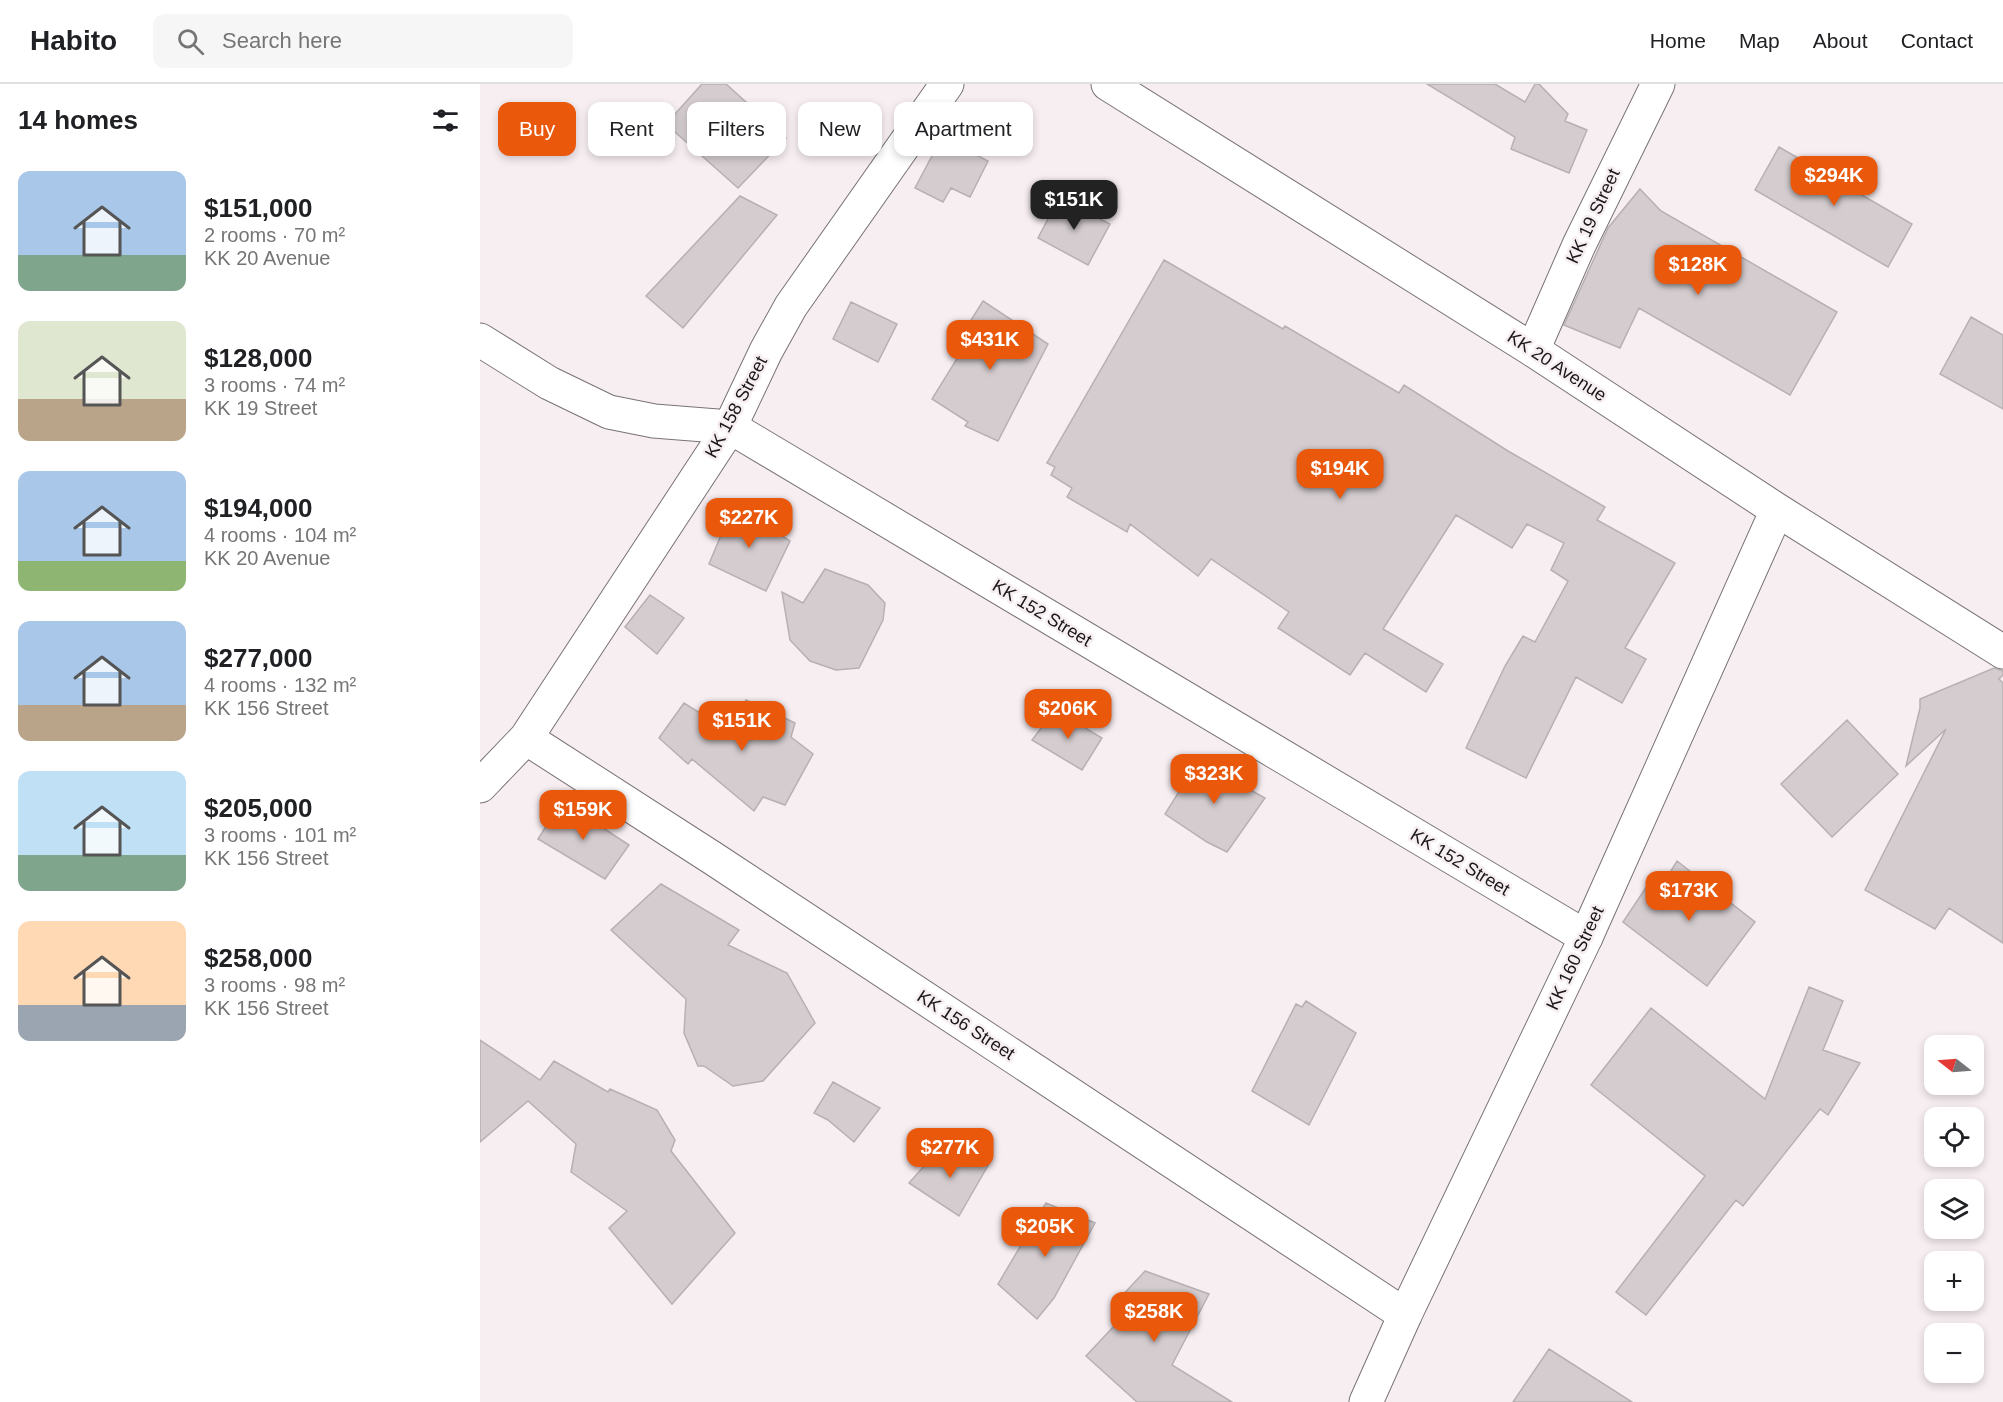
<!DOCTYPE html>
<html lang="en">
<head>
<meta charset="utf-8">
<style>
  :root { --surface:#fff; --page:#f6f6f6; --text:#202124; --muted:#757577; --line:#e0e0e0; --accent:#ea580c }
  body { margin:0; font-family:Helvetica,sans-serif; background:var(--page); color:var(--text); height:100vh; display:flex; flex-direction:column; font-size:22px; white-space:nowrap }
  * { box-sizing:border-box; margin:0 }
  p { font-size:20px; color:var(--muted) }
  .icon { flex:none; width:33px; height:33px; fill:none; stroke:currentColor; stroke-width:2; stroke-linecap:round; stroke-linejoin:round }
  .map { position:relative; flex:1; overflow:hidden }
  .panel { display:flex; flex-direction:column; background:var(--surface); width:480px }
  .panel>* { flex:none }
  .banner { position:absolute; left:18px; top:18px; width:570px; height:54px; display:flex; gap:12px }
  .needle { width:39px; rotate:287deg }
  .buttons { position:absolute; left:1444px; top:951px; display:grid; gap:12px }
  .buttons a { display:grid; place-items:center; width:60px; height:60px; border-radius:12px; background:var(--surface); box-shadow:0 3px 9px #0003; font-size:30px }
  .price { position:absolute; translate:-50% -51px; padding:0 14px; border-radius:12px; background:var(--accent); color:#fff; font-size:20px; line-height:39px; filter:drop-shadow(0 2px 3px #0008) }
  .price::after { content:''; position:absolute; left:50%; top:36px; width:18px; height:14px; margin-left:-9px; background:inherit; clip-path:polygon(0 0,100% 0,50% 100%) }
  .price.active { background:#222; color:#fff }
  ul { padding:0; list-style:none }
  li { display:flex; align-items:center; gap:18px; height:150px; padding:0 18px }
  li span { display:grid; place-items:center; flex:none; width:168px; height:120px; border-radius:12px; color:#555 }
  li>.icon { margin-inline-start:auto }
  span .icon { width:72px; height:72px; fill:#fffc; stroke-width:1 }
  li b { font-size:26px }
  h2 { display:flex; justify-content:space-between; align-items:center; height:72px; padding:0 18px; font-size:26px }
  .tag { padding:0 21px; border-radius:12px; background:var(--surface); box-shadow:0 3px 9px #0003; font-size:21px; line-height:54px }
  .tag.active { background:var(--accent); color:#fff }
  header { display:flex; align-items:center; gap:36px; box-sizing:border-box; height:84px; padding:0 30px; background:var(--surface); border-bottom:2px solid var(--line) }
  header strong { font-size:28px }
  nav { display:flex; gap:33px; margin-inline-start:auto; font-size:21px }
  .search { width:420px; height:54px; background:var(--page); display:flex; align-items:center; gap:15px; box-sizing:border-box; padding:0 21px; border-radius:12px; color:var(--muted); font-size:22px }
  main { display:flex; flex:1; min-height:0 }
  .map>svg:first-child { display:block }
  .building { fill:#d4cccf; stroke:#b7b0b3; stroke-width:1.5 }
  .lines { fill:none; stroke-linecap:round; stroke-linejoin:round }
  .minor-casing { stroke:#797275; stroke-width:35 }
  .major-casing { stroke:#797275; stroke-width:35 }
  .minor { stroke:#fff; stroke-width:33 }
  .major { stroke:#fff; stroke-width:33 }
  .labels { text-anchor:middle; dominant-baseline:central; stroke-width:5; stroke-linejoin:round; paint-order:stroke }
  .street-label { font-size:18px; fill:#191718; stroke:#f7eef2 }
</style>
</head>
<body>
<header>
<strong>Habito</strong>
<div class="search"><svg class="icon" aria-label="search" viewBox="0 0 24 24"><circle cx="10" cy="10" r="6"/><path d="M15 15l6 6"/></svg>Search here</div>
<nav><a>Home</a><a>Map</a><a>About</a><a>Contact</a></nav>
</header>
<main>
<section class="panel">
<h2>14 homes<svg class="icon" aria-label="filters" viewBox="0 0 24 24"><path d="M4 7h16M4 17h16"/><circle cx="9" cy="7" r="2"/><circle cx="15" cy="17" r="2"/></svg></h2>
<ul>
<li><span style="background:linear-gradient(#a9c7e8 70%,#7fa58c 0)"><svg class="icon" aria-label="home" viewBox="0 0 24 24"><path d="M3 11l9-7 9 7M6 9v11h12V9"/></svg></span><div><b>$151,000</b><p>2 rooms · 70 m²</p><p>KK 20 Avenue</p></div></li>
<li><span style="background:linear-gradient(#dfe7d0 65%,#b9a48a 0)"><svg class="icon" aria-label="home" viewBox="0 0 24 24"><path d="M3 11l9-7 9 7M6 9v11h12V9"/></svg></span><div><b>$128,000</b><p>3 rooms · 74 m²</p><p>KK 19 Street</p></div></li>
<li><span style="background:linear-gradient(#a9c7e8 75%,#8fb573 0)"><svg class="icon" aria-label="home" viewBox="0 0 24 24"><path d="M3 11l9-7 9 7M6 9v11h12V9"/></svg></span><div><b>$194,000</b><p>4 rooms · 104 m²</p><p>KK 20 Avenue</p></div></li>
<li><span style="background:linear-gradient(#a9c7e8 70%,#b9a48a 0)"><svg class="icon" aria-label="home" viewBox="0 0 24 24"><path d="M3 11l9-7 9 7M6 9v11h12V9"/></svg></span><div><b>$277,000</b><p>4 rooms · 132 m²</p><p>KK 156 Street</p></div></li>
<li><span style="background:linear-gradient(#bfe0f5 70%,#7fa58c 0)"><svg class="icon" aria-label="home" viewBox="0 0 24 24"><path d="M3 11l9-7 9 7M6 9v11h12V9"/></svg></span><div><b>$205,000</b><p>3 rooms · 101 m²</p><p>KK 156 Street</p></div></li>
<li><span style="background:linear-gradient(#ffd9b3 70%,#9aa5b1 0)"><svg class="icon" aria-label="home" viewBox="0 0 24 24"><path d="M3 11l9-7 9 7M6 9v11h12V9"/></svg></span><div><b>$258,000</b><p>3 rooms · 98 m²</p><p>KK 156 Street</p></div></li>
</ul>
</section>
<div class="map">
<svg width="1523" height="1318" viewBox="0 0 1523 1318">
  <rect width="100%" height="100%" fill="#f7eef2"/>
  <path class="building" d="M 222,0 L 246,0 L 306,54 L 258,104 L 186,40 Z
    M 947,0 L 1015,0 L 1045,18 L 1055,0 L 1059,0 L 1088,30 L 1085,37 L 1107,46 L 1089,89 L 1031,65 L 1035,53 Z
    M 462,53 L 508,77 L 490,113 L 471,104 L 463,118 L 435,104 Z
    M 1299,63 L 1432,140 L 1408,183 L 1275,106 Z
    M 1160,105 L 1181,127 L 1357,228 L 1310,311 L 1159,224 L 1140,264 L 1084,241 L 1128,144 Z
    M 260,112 L 297,131 L 203,244 L 166,212 Z
    M 579,114 L 630,140 L 608,181 L 558,154 Z
    M 684,176 L 803,245 L 805,242 L 919,309 L 924,301 L 1028,367 L 1125,423 L 1117,436 L 1195,479 L 1145,564 L 1166,575 L 1142,619 L 1096,593 L 1046,694 L 986,664 L 1025,582 L 1043,552 L 1055,558 L 1088,497 L 1071,486 L 1084,459 L 1047,440 L 1032,464 L 976,431 L 903,545 L 963,580 L 946,608 L 885,569 L 870,591 L 798,544 L 809,528 L 731,475 L 718,492 L 650,440 L 647,448 L 587,413 L 592,404 L 571,391 L 575,383 L 567,379 Z
    M 503,217 L 568,260 L 518,357 L 485,342 L 488,338 L 452,315 L 483,265 L 476,260 Z
    M 371,218 L 417,240 L 398,278 L 353,255 Z
    M 1491,233 L 1523,251 L 1523,325 L 1460,290 Z
    M 254,420 L 310,457 L 286,507 L 229,480 Z
    M 345,485 L 388,501 L 405,519 L 403,536 L 379,584 L 356,586 L 330,577 L 310,556 L 302,508 L 323,519 Z
    M 170,511 L 204,534 L 177,570 L 145,543 Z
    M 1514,584 L 1523,587 L 1523,591 L 1519,595 L 1523,599 L 1523,859 L 1469,824 L 1455,845 L 1385,806 L 1466,645 L 1426,682 L 1440,624 L 1440,615 Z
    M 266,616 L 315,639 L 311,653 L 333,670 L 305,721 L 283,713 L 274,727 L 212,675 L 208,680 L 179,654 L 204,619 L 247,646 Z
    M 575,626 L 622,654 L 602,686 L 552,656 Z
    M 1367,636 L 1418,690 L 1352,753 L 1301,700 Z
    M 722,671 L 765,703 L 785,714 L 747,768 L 727,758 L 685,730 Z
    M 82,717 L 149,761 L 125,795 L 58,755 Z
    M 1197,777 L 1275,838 L 1227,902 L 1143,838 L 1175,790 L 1186,795 Z
    M 181,800 L 259,846 L 248,861 L 307,889 L 335,939 L 283,997 L 253,1002 L 224,982 L 218,982 L 204,949 L 206,915 L 131,846 Z
    M 1329,903 L 1363,917 L 1343,966 L 1380,979 L 1348,1031 L 1340,1025 L 1263,1122 L 1256,1116 L 1166,1231 L 1136,1208 L 1225,1092 L 1111,1001 L 1171,924 L 1285,1015 Z
    M 826,917 L 876,949 L 829,1041 L 772,1007 L 816,920 L 822,923 Z
    M 0,956 L 60,996 L 74,977 L 128,1008 L 130,1005 L 177,1026 L 195,1056 L 191,1067 L 255,1149 L 192,1220 L 129,1144 L 147,1127 L 91,1088 L 96,1060 L 48,1017 L 0,1058 Z
    M 353,998 L 400,1024 L 374,1058 L 348,1036 L 334,1029 Z
    M 460,1064 L 510,1078 L 479,1132 L 429,1099 Z
    M 566,1119 L 615,1139 L 574,1214 L 557,1235 L 518,1200 Z
    M 665,1187 L 729,1210 L 692,1281 L 752,1318 L 657,1318 L 606,1272 L 650,1225 L 639,1215 Z
    M 1069,1265 L 1152,1318 L 1033,1318 Z"/>
  <g class="lines">
    <g class="minor-casing">
      <path id="minor" d="M 0,256 L 69,299 L 129,328 L 174,337 L 250,343 L 1106,853
        M 1053,266 L 1099,161 L 1178,0
        M 46,654 L 234,775 L 925,1231
        M 0,702 L 46,654 L 250,343 L 286,267 L 311,222 L 467,0"/>
    </g>
    <g class="major-casing">
      <path id="major" d="M 628,0 L 1053,266 L 1297,426 L 1523,568
        M 886,1318 L 925,1231 L 1106,853 L 1297,426"/>
    </g>
    <use href="#minor" class="minor"/>
    <use href="#major" class="major"/>
  </g>
  <g class="labels">
    <g class="street-label">
      <text transform="translate(1113 132) rotate(-65)">KK 19 Street</text>
      <text transform="translate(1077 282) rotate(33)">KK 20 Avenue</text>
      <text transform="translate(256 323) rotate(-62)">KK 158 Street</text>
      <text transform="translate(562 529) rotate(31)">KK 152 Street</text>
      <text transform="translate(980 778) rotate(31)">KK 152 Street</text>
      <text transform="translate(1095 874) rotate(-65)">KK 160 Street</text>
      <text transform="translate(486 941) rotate(33)">KK 156 Street</text>
    </g>
  </g>
</svg>
<div class="buttons">
<a><svg class="needle" viewBox="-14 -14 28 28"><path d="M0-13l5 13h-10z" fill="#e53935"/><path d="M0 13l5-13h-10z" fill="#757577"/></svg></a>
<a><svg class="icon" aria-label="locate" viewBox="0 0 24 24"><circle cx="12" cy="12" r="6"/><path d="M12 2v4M12 18v4M2 12h4M18 12h4"/></svg></a>
<a><svg class="icon" aria-label="layers" viewBox="0 0 24 24"><path d="M12 4l9 5-9 5-9-5zM3 14l9 5 9-5"/></svg></a>
<a>+</a>
<a>−</a>
</div>
<b class="price" style="left:1354px;top:123px">$294K</b>
<b class="price active" style="left:594px;top:147px">$151K</b>
<b class="price" style="left:1218px;top:212px">$128K</b>
<b class="price" style="left:510px;top:287px">$431K</b>
<b class="price" style="left:860px;top:416px">$194K</b>
<b class="price" style="left:269px;top:465px">$227K</b>
<b class="price" style="left:588px;top:656px">$206K</b>
<b class="price" style="left:262px;top:668px">$151K</b>
<b class="price" style="left:734px;top:721px">$323K</b>
<b class="price" style="left:103px;top:757px">$159K</b>
<b class="price" style="left:1209px;top:838px">$173K</b>
<b class="price" style="left:470px;top:1095px">$277K</b>
<b class="price" style="left:565px;top:1174px">$205K</b>
<b class="price" style="left:674px;top:1259px">$258K</b>
<div class="banner">
<a class="tag active">Buy</a>
<a class="tag">Rent</a>
<a class="tag">Filters</a>
<a class="tag">New</a>
<a class="tag">Apartment</a>
</div>
</div>
</main>
</body>
</html>
